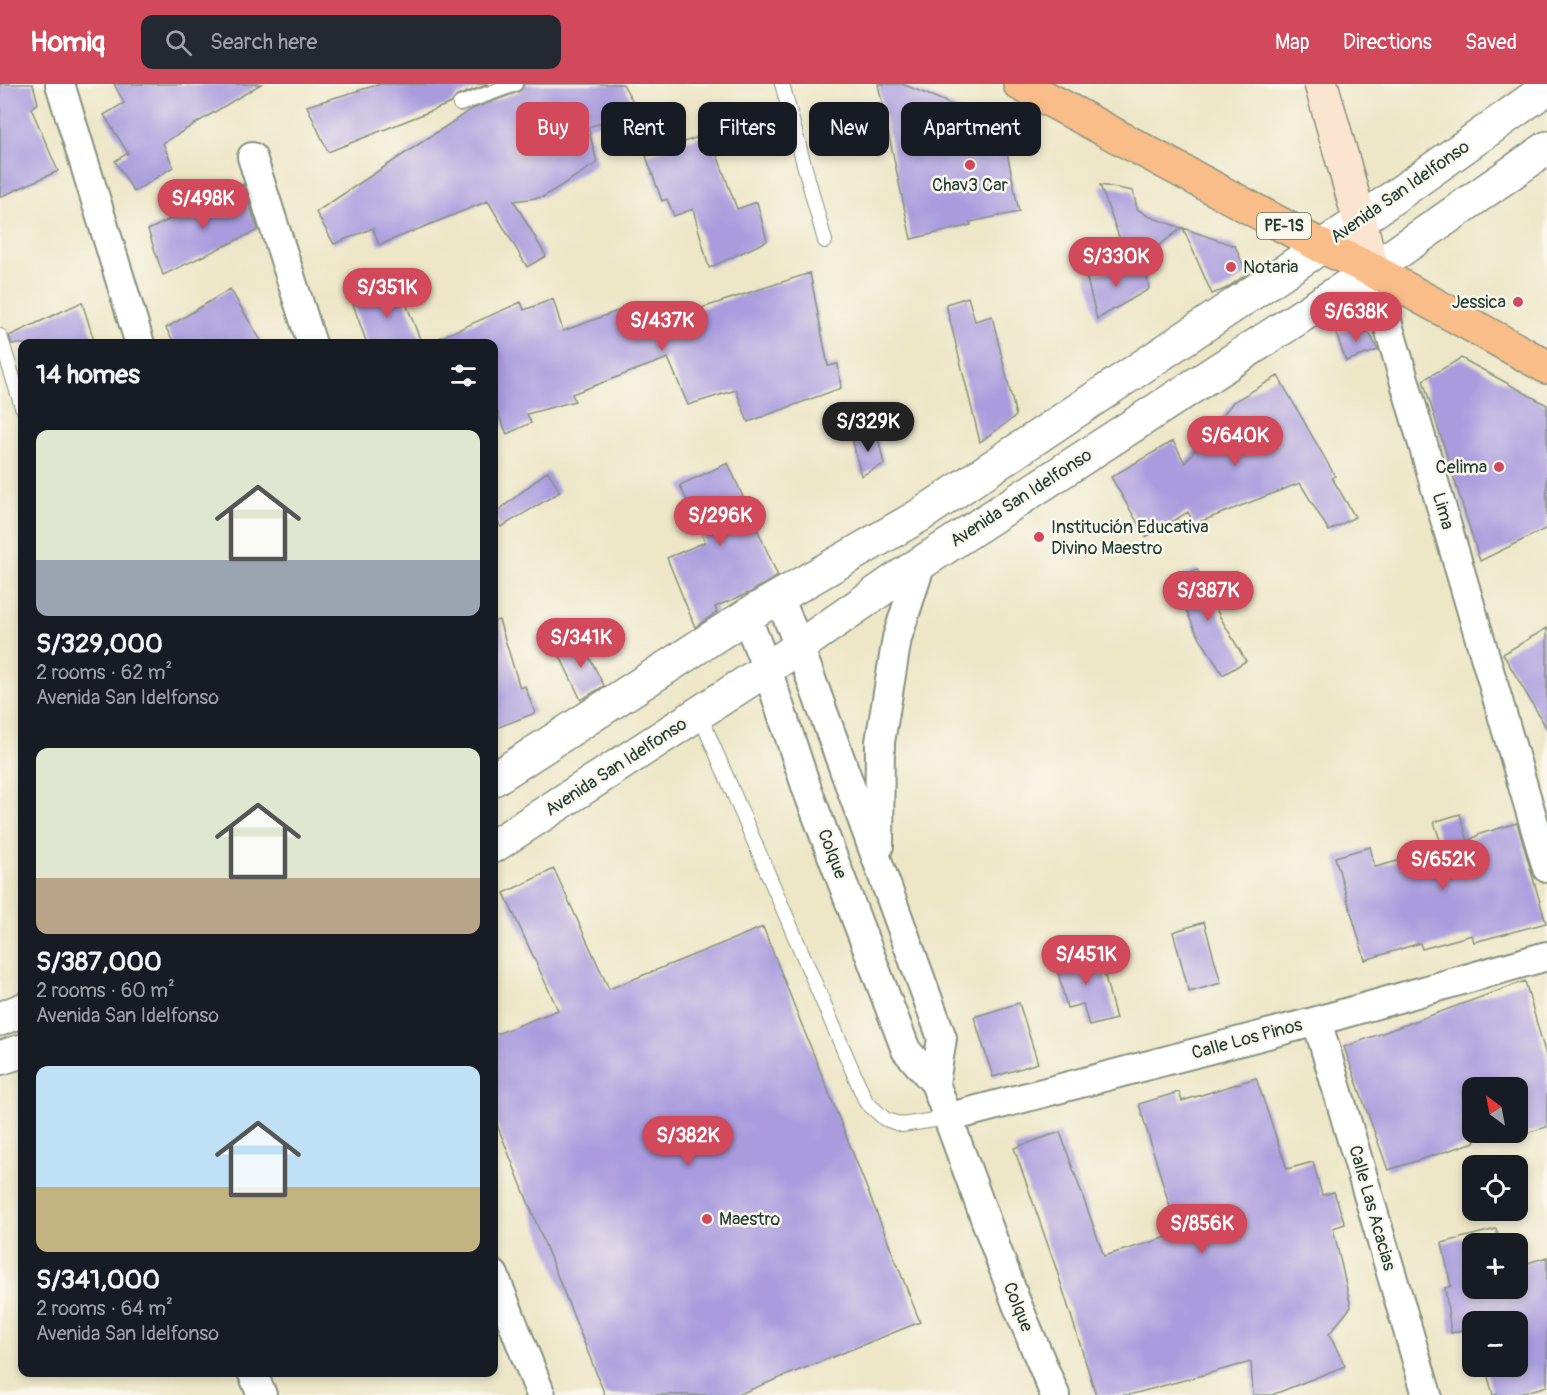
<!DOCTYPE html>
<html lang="en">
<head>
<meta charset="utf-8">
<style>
  :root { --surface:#171b24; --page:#242831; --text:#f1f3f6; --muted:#9ea1a6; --accent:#d1495b }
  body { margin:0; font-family:Pangolin,sans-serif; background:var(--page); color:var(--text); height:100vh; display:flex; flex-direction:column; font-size:22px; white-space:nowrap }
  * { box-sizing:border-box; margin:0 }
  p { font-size:20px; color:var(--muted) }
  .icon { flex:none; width:33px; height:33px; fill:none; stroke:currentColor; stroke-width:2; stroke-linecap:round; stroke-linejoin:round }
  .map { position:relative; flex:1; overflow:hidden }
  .panel { position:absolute; left:18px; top:255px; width:480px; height:1038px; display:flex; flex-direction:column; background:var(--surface); border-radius:12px; box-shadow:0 3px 9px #0003 }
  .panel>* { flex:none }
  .top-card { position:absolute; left:516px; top:18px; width:570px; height:54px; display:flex; gap:12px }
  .needle { width:39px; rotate:328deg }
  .fabs { position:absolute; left:1462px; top:993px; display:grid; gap:12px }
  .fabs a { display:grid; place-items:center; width:66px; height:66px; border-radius:12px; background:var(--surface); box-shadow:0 3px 9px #0003; font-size:30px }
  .price { position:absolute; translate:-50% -51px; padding:0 14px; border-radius:21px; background:var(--accent); color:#fff; font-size:20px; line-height:39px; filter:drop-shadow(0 2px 3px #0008) }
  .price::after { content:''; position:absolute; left:50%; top:36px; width:18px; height:14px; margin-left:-9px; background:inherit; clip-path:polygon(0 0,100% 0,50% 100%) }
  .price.current { background:#222; color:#fff }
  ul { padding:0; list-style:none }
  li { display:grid; align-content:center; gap:12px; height:318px; padding:0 18px }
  li span { display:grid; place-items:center; height:186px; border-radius:12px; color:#555 }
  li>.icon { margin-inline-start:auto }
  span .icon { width:108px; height:108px; fill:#fffc; stroke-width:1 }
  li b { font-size:26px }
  h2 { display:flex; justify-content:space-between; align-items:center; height:72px; padding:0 18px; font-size:26px }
  .chip { padding:0 21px; border-radius:12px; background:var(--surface); box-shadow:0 3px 9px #0003; font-size:21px; line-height:54px }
  .chip.current { background:var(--accent); color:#fff }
  header { display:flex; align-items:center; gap:36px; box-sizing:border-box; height:84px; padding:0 30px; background:var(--accent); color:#fff }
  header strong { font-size:28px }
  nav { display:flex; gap:33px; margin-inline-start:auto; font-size:21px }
  .search { width:420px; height:54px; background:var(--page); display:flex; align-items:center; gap:15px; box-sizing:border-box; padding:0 21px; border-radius:12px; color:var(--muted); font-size:22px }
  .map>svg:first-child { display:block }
  .building { fill:#a99bde }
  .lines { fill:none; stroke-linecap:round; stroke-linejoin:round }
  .service-casing { stroke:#86927e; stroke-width:16 }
  .minor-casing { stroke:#86927e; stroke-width:32 }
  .tertiary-casing { stroke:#86927e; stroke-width:36 }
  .secondary-casing { stroke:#86927e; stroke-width:36 }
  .trunk-casing { stroke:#86927e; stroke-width:36 }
  .service { stroke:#fff; stroke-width:14 }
  .minor { stroke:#fff; stroke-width:28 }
  .tertiary { stroke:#fff; stroke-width:33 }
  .secondary { stroke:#fce5d0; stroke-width:33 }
  .trunk { stroke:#f8bd89; stroke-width:33 }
  .poi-dot { fill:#d1495b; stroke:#fbf7ec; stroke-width:2 }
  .labels { text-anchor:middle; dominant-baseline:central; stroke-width:5; stroke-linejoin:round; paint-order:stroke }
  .shield { fill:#fbf7ec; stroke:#61756b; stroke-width:1.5 }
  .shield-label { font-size:16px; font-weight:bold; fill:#1f3d34 }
  .poi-label { font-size:18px; fill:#1f3d34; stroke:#fbf7ec; text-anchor:start }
  .street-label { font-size:18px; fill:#1f3d34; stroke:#fbf7ec }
</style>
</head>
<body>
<header>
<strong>Homiq</strong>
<div class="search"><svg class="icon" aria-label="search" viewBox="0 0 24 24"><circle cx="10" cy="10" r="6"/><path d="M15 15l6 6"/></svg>Search here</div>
<nav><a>Map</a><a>Directions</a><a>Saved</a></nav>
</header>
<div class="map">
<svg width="1547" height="1311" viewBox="0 0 1547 1311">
  <rect width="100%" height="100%" fill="#fbf7ec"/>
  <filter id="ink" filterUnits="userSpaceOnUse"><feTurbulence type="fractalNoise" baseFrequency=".0167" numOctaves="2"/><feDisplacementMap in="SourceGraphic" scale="12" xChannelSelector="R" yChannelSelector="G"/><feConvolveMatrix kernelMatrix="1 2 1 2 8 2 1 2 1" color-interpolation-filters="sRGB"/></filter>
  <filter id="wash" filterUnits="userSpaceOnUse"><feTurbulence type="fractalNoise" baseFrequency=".008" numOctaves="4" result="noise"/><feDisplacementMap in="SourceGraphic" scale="24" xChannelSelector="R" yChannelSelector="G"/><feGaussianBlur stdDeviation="1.35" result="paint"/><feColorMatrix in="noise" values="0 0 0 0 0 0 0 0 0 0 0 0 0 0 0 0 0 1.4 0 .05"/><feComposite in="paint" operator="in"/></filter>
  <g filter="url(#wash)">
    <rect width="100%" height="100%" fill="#ede6c7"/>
    <g id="blocks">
      <path class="building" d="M 0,0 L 33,0 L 38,19 L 31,24 L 58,87 L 0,113 Z
        M 114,0 L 261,0 L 163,59 L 173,83 L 134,108 L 115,77 L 128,69 L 104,31 L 124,19 Z
        M 380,0 L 489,0 L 457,12 L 451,19 L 328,68 L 307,22 Z
        M 524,0 L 623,0 L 639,29 L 588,43 L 597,79 L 543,113 L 514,117 L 546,172 L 527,183 L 488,117 L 379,161 L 373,144 L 334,160 L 316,128 L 472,25 L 518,8 L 522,5 Z
        M 878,0 L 902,0 L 944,17 L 974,35 L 976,43 L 1005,58 L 1019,128 L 970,138 L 971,141 L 911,155 Z
        M 709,49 L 737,125 L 757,118 L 767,157 L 709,184 L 693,125 L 674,132 L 667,115 L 662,117 L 646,72 Z
        M 243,100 L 258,146 L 163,191 L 148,146 Z
        M 1100,101 L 1133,107 L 1137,125 L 1148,132 L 1182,144 L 1130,183 Z
        M 1183,144 L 1235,162 L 1247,190 L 1225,205 L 1212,210 Z
        M 1145,181 L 1149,205 L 1097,235 L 1086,191 Z
        M 810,189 L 828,282 L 838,280 L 841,304 L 748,338 L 736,306 L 688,321 L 668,274 L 572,310 L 575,317 L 527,330 L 531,339 L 507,350 L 494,320 L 494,260 L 426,260 L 521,218 L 524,226 L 553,215 L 563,247 L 634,221 L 643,243 Z
        M 399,202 L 422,260 L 367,260 L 353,220 Z
        M 230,205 L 263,260 L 175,260 L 166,244 Z
        M 968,213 L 975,237 L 992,232 L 1016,332 L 980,358 L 946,220 Z
        M 82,218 L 95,260 L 12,260 L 9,252 Z
        M 1356,242 L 1370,250 L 1378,266 L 1346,277 L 1336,249 Z
        M 1461,274 L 1547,321 L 1547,444 L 1480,477 L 1423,296 Z
        M 1278,292 L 1335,392 L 1332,394 L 1355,433 L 1329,447 L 1300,399 L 1194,440 L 1188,428 L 1146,453 L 1111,393 L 1173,357 L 1185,379 L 1233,318 Z
        M 877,349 L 884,380 L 861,392 L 852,354 Z
        M 728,379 L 778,492 L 751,508 L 715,523 L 717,528 L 695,543 L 667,474 L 705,458 L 680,401 Z
        M 548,387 L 560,408 L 501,443 L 494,430 Z
        M 1197,485 L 1220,533 L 1246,577 L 1223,591 L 1195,546 L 1173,496 Z
        M 499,536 L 520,604 L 525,602 L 535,629 L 494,645 L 494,537 Z
        M 1547,544 L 1547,645 L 1503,570 Z
        M 580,555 L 604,602 L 581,616 L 557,566 Z
        M 1460,730 L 1468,757 L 1480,750 L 1517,739 L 1546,839 L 1474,858 L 1472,851 L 1422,865 L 1420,859 L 1365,876 L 1335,773 L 1370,763 L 1375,783 L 1443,765 L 1434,738 Z
        M 554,785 L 609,905 L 763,843 L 920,1238 L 737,1311 L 605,1311 L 494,1033 L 494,951 L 558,926 L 504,809 Z
        M 1204,838 L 1221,899 L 1189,908 L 1173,848 Z
        M 1098,865 L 1116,935 L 1089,942 L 1083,920 L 1067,924 L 1055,876 Z
        M 1525,897 L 1547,975 L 1547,1043 L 1505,1055 L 1504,1049 L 1490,1053 L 1488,1048 L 1518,1048 L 1518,1004 L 1473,1004 L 1473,1023 L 1464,1008 L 1462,1008 L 1475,1058 L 1388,1086 L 1344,963 Z
        M 1019,919 L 1038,979 L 993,993 L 974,933 Z
        M 1256,994 L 1287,1085 L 1313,1078 L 1322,1111 L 1334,1108 L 1345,1140 L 1333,1144 L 1351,1223 L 1329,1250 L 1345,1282 L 1272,1311 L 1253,1311 L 1251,1278 L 1129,1311 L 1096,1311 L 1057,1187 L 1014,1064 L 1060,1048 L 1104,1172 L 1178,1150 L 1139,1020 L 1179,1008 L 1182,1017 Z
        M 1496,1145 L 1500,1160 L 1473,1160 L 1473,1204 L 1518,1204 L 1518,1182 L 1547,1173 L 1547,1302 L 1516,1311 L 1493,1311 L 1485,1282 L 1518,1282 L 1518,1238 L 1473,1238 L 1473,1243 L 1451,1249 L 1445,1204 L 1451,1202 L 1442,1159 Z"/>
    </g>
  </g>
  <g filter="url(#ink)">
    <use href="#blocks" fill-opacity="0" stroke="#86927e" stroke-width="1.5"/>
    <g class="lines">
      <g class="service-casing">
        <path id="service" d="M 782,0 L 825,157
          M 460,20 L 515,0
          M 0,252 L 22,323
          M 699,629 L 866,1018 L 885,1035 L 902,1041 L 947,1034"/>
      </g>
      <g class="minor-casing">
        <path id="minor" d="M 60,0 L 140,260
          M 252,73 L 312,260
          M 1372,186 L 1547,784
          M 779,513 L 799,562 L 942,954 L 935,999
          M 746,532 L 767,585 L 808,708 L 906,966 L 935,999 L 1016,1218 L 1055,1311
          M 879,762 L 880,658 L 897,554 L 921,479
          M 1317,937 L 1427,1311
          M 947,1034 L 1317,937 L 1547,872
          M 494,1191 L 541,1311
          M 252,1288 L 262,1311"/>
      </g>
      <g class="tertiary-casing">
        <path id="tertiary" d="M 494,695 L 746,532 L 919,432 L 1360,137 L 1547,4
          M 494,762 L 767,585 L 895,496 L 1372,186 L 1547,64
          M 0,935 L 22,926
          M 0,974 L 22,967"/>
      </g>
      <g class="secondary-casing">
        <path id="secondary" d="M 1321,0 L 1360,137 L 1372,186"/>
      </g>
      <g class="trunk-casing">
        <path id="trunk" d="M 1020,0 L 1321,162 L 1372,186 L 1547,283"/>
      </g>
      <use href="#service" class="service"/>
      <use href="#minor" class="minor"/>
      <use href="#tertiary" class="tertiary"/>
      <use href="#secondary" class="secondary"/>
      <use href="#trunk" class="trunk"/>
    </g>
  </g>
  <g class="poi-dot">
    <circle cx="970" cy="81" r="6"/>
    <circle cx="1231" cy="183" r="6"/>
    <circle cx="1518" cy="218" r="6"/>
    <circle cx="1499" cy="383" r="6"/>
    <circle cx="1039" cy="453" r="6"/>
    <circle cx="707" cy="1135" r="6"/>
  </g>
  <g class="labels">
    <rect class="shield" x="1257" y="129" width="54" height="26" rx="4.5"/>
    <g class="shield-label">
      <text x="1284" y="142">PE-1S</text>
    </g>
    <g class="poi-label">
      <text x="970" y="101" text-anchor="middle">Chav3 Car</text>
      <text x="1243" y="183">Notaria</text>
      <text x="1506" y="218" text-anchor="end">Jessica</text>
      <text x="1487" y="383" text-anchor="end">Celima</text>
      <text x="1051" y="443">Institución Educativa<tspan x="1051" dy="21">Divino Maestro</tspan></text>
      <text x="719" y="1135">Maestro</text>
    </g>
    <g class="street-label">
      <text transform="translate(1400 108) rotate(-35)">Avenida San Idelfonso</text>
      <text transform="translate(1021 414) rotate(-33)">Avenida San Idelfonso</text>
      <text transform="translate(1443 427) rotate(74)">Lima</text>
      <text transform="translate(616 683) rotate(-33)">Avenida San Idelfonso</text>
      <text transform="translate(832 770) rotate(69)">Colque</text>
      <text transform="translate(1247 955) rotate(-15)">Calle Los Pinos</text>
      <text transform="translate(1372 1124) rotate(74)">Calle Las Acacias</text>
      <text transform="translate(1018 1223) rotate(68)">Colque</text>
    </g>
  </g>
</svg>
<div class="fabs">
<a><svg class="needle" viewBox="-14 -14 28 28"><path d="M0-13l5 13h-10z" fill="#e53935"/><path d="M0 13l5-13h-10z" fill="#9ea1a6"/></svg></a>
<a><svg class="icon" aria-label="locate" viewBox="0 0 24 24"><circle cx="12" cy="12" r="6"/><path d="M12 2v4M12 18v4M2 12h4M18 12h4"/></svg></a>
<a>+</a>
<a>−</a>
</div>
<b class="price" style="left:203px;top:146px">S/498K</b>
<b class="price" style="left:1116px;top:204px">S/330K</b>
<b class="price" style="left:387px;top:235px">S/351K</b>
<b class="price" style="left:1356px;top:259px">S/638K</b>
<b class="price" style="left:662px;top:268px">S/437K</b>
<b class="price current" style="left:868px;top:369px">S/329K</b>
<b class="price" style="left:1235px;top:383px">S/640K</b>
<b class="price" style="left:720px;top:463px">S/296K</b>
<b class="price" style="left:1208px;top:538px">S/387K</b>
<b class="price" style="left:581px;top:585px">S/341K</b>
<b class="price" style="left:1443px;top:807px">S/652K</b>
<b class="price" style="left:1086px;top:902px">S/451K</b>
<b class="price" style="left:688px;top:1083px">S/382K</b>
<b class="price" style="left:1202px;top:1171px">S/856K</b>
<div class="top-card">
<a class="chip current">Buy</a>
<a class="chip">Rent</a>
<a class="chip">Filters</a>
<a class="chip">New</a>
<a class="chip">Apartment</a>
</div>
<section class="panel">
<h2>14 homes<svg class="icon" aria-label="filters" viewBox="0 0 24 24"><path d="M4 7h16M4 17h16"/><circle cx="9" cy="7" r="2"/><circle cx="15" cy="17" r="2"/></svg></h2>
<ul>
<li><span style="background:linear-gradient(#dfe7d0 70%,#9aa5b1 0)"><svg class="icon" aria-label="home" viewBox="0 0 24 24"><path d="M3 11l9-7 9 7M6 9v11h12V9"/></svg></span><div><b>S/329,000</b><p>2 rooms · 62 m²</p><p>Avenida San Idelfonso</p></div></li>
<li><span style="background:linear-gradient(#dfe7d0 70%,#b9a48a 0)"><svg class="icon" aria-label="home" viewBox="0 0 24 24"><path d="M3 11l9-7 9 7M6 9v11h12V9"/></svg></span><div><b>S/387,000</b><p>2 rooms · 60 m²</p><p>Avenida San Idelfonso</p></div></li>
<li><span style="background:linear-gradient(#bfe0f5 65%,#c2b280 0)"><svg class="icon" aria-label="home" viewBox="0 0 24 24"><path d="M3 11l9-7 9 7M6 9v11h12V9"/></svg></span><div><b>S/341,000</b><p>2 rooms · 64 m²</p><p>Avenida San Idelfonso</p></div></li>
</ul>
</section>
</div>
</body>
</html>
